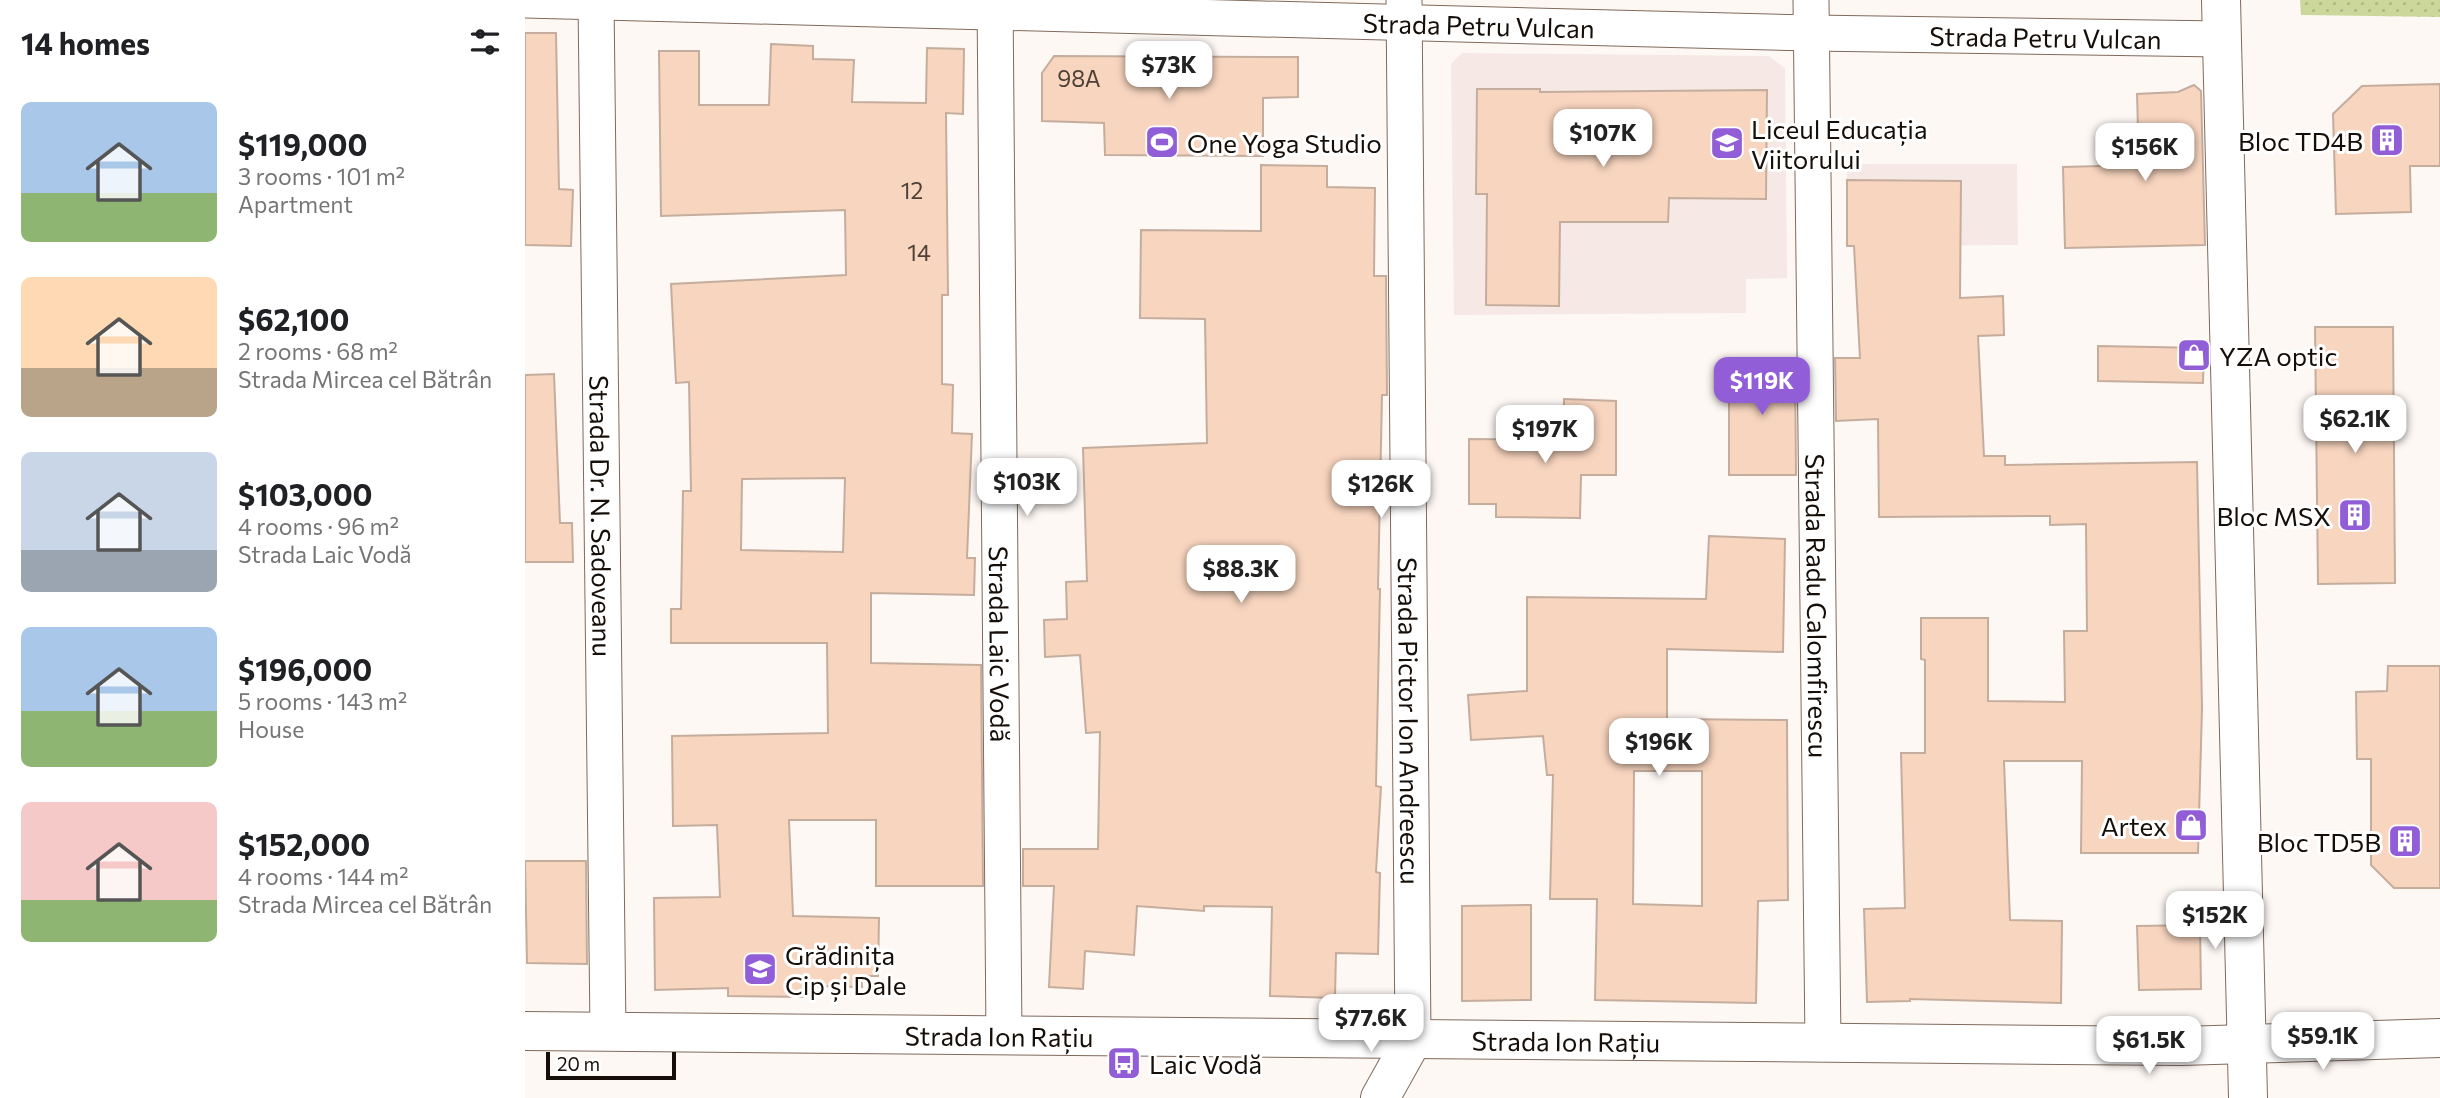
<!DOCTYPE html>
<html lang="en">
<head>
<meta charset="utf-8">
<style>
  :root { --surface:#fff; --page:#f2f2f2; --text:#202124; --muted:#757577; --accent:#925ed7 }
  body { margin:0; font-family:Commissioner,sans-serif; background:var(--page); color:var(--text); height:100vh; display:flex; flex-direction:column; font-size:26px; white-space:nowrap }
  * { box-sizing:border-box; margin:0 }
  p { font-size:23px; color:var(--muted) }
  .icon { flex:none; width:38px; height:38px; fill:none; stroke:currentColor; stroke-width:2; stroke-linecap:round; stroke-linejoin:round }
  .map { position:relative; flex:1; overflow:hidden }
  .details { display:flex; flex-direction:column; background:var(--surface); width:525px }
  .details>* { flex:none }
  .scale { position:absolute; left:21px; bottom:18px; width:130px; box-sizing:border-box; padding-left:7px; border:4px solid #160e08; border-top:0; font-size:19px; line-height:24px; white-space:nowrap; color:#160e08; -webkit-text-stroke:5px #fff; paint-order:stroke }
  .price { position:absolute; translate:-50% -60px; padding:0 16px; border-radius:14px; background:#fff; color:#222; font-size:23px; line-height:46px; filter:drop-shadow(0 2px 4px #0008) }
  .price::after { content:''; position:absolute; left:50%; top:42px; width:21px; height:16px; margin-left:-10px; background:inherit; clip-path:polygon(0 0,100% 0,50% 100%) }
  .price.current { background:var(--accent); color:#fff }
  ul { padding:0; list-style:none }
  li { display:flex; align-items:center; gap:21px; height:175px; padding:0 21px }
  li span { display:grid; place-items:center; flex:none; width:196px; height:140px; border-radius:10px; color:#555 }
  li>.icon { margin-inline-start:auto }
  span .icon { width:84px; height:84px; fill:#fffc; stroke-width:1 }
  li b { font-size:30px }
  h2 { display:flex; justify-content:space-between; align-items:center; height:84px; padding:0 21px; font-size:30px }
  main { display:flex; flex:1; min-height:0 }
  .map>svg:first-child { display:block }
  .education { fill:#f6e8e4 }
  .park { fill:url(#park-dots) }
  .building { fill:#f8d5bf; stroke:#c5ad9d; stroke-width:2; fill-rule:evenodd }
  .lines { fill:none; stroke-linecap:round; stroke-linejoin:round }
  .street-casing { stroke:#806a5b; stroke-width:37 }
  .secondary-casing { stroke:#806a5b; stroke-width:40 }
  .street { stroke:#fff; stroke-width:35 }
  .secondary { stroke:#fff; stroke-width:38 }
  .labels { text-anchor:middle; dominant-baseline:central; stroke-width:6; stroke-linejoin:round; paint-order:stroke }
  .number-label { font-size:23px; fill:#4e4036 }
  .street-label { font-size:26px; fill:#160e08; stroke:#fff }
  .poi-label { font-size:26px; fill:#160e08; stroke:#fff; text-anchor:start }
</style>
</head>
<body>
<main>
<section class="details">
<h2>14 homes<svg class="icon" aria-label="filters" viewBox="0 0 24 24"><path d="M4 7h16M4 17h16"/><circle cx="9" cy="7" r="2"/><circle cx="15" cy="17" r="2"/></svg></h2>
<ul>
<li><span style="background:linear-gradient(#a9c7e8 65%,#8fb573 0)"><svg class="icon" aria-label="home" viewBox="0 0 24 24"><path d="M3 11l9-7 9 7M6 9v11h12V9"/></svg></span><div><b>$119,000</b><p>3 rooms · 101 m²</p><p>Apartment</p></div></li>
<li><span style="background:linear-gradient(#ffd9b3 65%,#b9a48a 0)"><svg class="icon" aria-label="home" viewBox="0 0 24 24"><path d="M3 11l9-7 9 7M6 9v11h12V9"/></svg></span><div><b>$62,100</b><p>2 rooms · 68 m²</p><p>Strada Mircea cel Bătrân</p></div></li>
<li><span style="background:linear-gradient(#c9d6e8 70%,#9aa5b1 0)"><svg class="icon" aria-label="home" viewBox="0 0 24 24"><path d="M3 11l9-7 9 7M6 9v11h12V9"/></svg></span><div><b>$103,000</b><p>4 rooms · 96 m²</p><p>Strada Laic Vodă</p></div></li>
<li><span style="background:linear-gradient(#a9c7e8 60%,#8fb573 0)"><svg class="icon" aria-label="home" viewBox="0 0 24 24"><path d="M3 11l9-7 9 7M6 9v11h12V9"/></svg></span><div><b>$196,000</b><p>5 rooms · 143 m²</p><p>House</p></div></li>
<li><span style="background:linear-gradient(#f6c9c9 70%,#8fb573 0)"><svg class="icon" aria-label="home" viewBox="0 0 24 24"><path d="M3 11l9-7 9 7M6 9v11h12V9"/></svg></span><div><b>$152,000</b><p>4 rooms · 144 m²</p><p>Strada Mircea cel Bătrân</p></div></li>
</ul>
</section>
<div class="map">
<svg width="1915" height="1098" viewBox="0 0 1915 1098">
  <defs>
    <pattern id="park-dots" width="8" height="8" patternUnits="userSpaceOnUse" patternTransform="scale(1.75)"><rect width="8" height="8" fill="#ccd89b"/><path d="M2 2h.1M6 6h.1" fill="none" stroke="#aeb884" stroke-width="1.8" stroke-linecap="round"/></pattern>
  </defs>
  <rect width="100%" height="100%" fill="#fef8f5"/>
  <path class="education" d="M 937,53 L 1244,56 L 1260,68 L 1262,278 L 1221,279 L 1221,313 L 929,315 L 926,64 Z
    M 1322,164 L 1492,164 L 1493,245 L 1322,246 Z"/>
  <path class="park" d="M 1775,0 L 1915,0 L 1915,17 L 1776,15 Z"/>
  <path class="building" d="M 0,33 L 31,33 L 34,189 L 48,190 L 46,246 L 0,245 Z
    M 246,44 L 288,46 L 288,59 L 329,60 L 327,102 L 401,103 L 402,48 L 439,49 L 438,114 L 421,113 L 423,295 L 417,295 L 417,384 L 428,385 L 427,433 L 447,434 L 442,558 L 450,558 L 449,595 L 346,593 L 346,663 L 456,665 L 458,886 L 351,886 L 351,820 L 264,820 L 268,916 L 354,918 L 353,976 L 336,976 L 337,987 L 287,986 L 287,997 L 203,996 L 203,988 L 130,990 L 129,898 L 195,897 L 192,825 L 148,826 L 147,736 L 303,733 L 302,643 L 146,643 L 146,609 L 156,609 L 158,491 L 166,491 L 164,382 L 151,383 L 146,284 L 321,275 L 320,210 L 136,216 L 134,51 L 174,51 L 174,105 L 244,105 ZM 320,478 L 318,552 L 216,550 L 217,479 Z
    M 529,56 L 773,57 L 773,97 L 738,98 L 738,156 L 580,155 L 579,123 L 517,121 L 517,73 Z
    M 1915,84 L 1915,166 L 1885,166 L 1886,212 L 1811,214 L 1808,114 L 1837,86 Z
    M 1669,85 L 1676,91 L 1680,245 L 1540,248 L 1538,167 L 1614,165 L 1612,94 L 1653,92 Z
    M 952,89 L 1015,89 L 1015,92 L 1242,90 L 1241,199 L 1144,198 L 1143,222 L 1035,222 L 1034,306 L 961,305 L 962,194 L 951,194 Z
    M 736,165 L 802,166 L 802,187 L 850,188 L 849,276 L 861,276 L 862,395 L 857,395 L 853,589 L 855,589 L 851,786 L 856,787 L 851,872 L 855,873 L 853,954 L 811,953 L 810,998 L 745,996 L 747,907 L 679,906 L 679,911 L 612,906 L 609,955 L 560,951 L 558,989 L 524,987 L 529,886 L 498,886 L 498,849 L 573,849 L 575,732 L 561,733 L 555,655 L 520,657 L 519,620 L 542,619 L 541,582 L 562,581 L 558,448 L 682,443 L 680,319 L 615,318 L 616,230 L 736,231 Z
    M 1322,180 L 1436,181 L 1435,298 L 1478,296 L 1479,335 L 1453,336 L 1459,456 L 1480,456 L 1480,465 L 1672,462 L 1677,708 L 1673,853 L 1556,853 L 1557,761 L 1479,761 L 1485,920 L 1537,921 L 1536,1003 L 1385,999 L 1385,1001 L 1342,1002 L 1339,909 L 1380,908 L 1376,753 L 1400,753 L 1400,660 L 1396,659 L 1396,618 L 1463,618 L 1463,701 L 1540,702 L 1539,631 L 1562,631 L 1561,524 L 1525,525 L 1525,516 L 1354,517 L 1353,419 L 1311,421 L 1310,358 L 1335,358 L 1329,246 L 1322,246 Z
    M 1790,327 L 1868,327 L 1870,583 L 1793,584 Z
    M 1573,346 L 1679,348 L 1678,383 L 1573,381 Z
    M 1204,359 L 1270,359 L 1271,475 L 1204,475 Z
    M 29,374 L 35,523 L 47,523 L 48,562 L 0,562 L 0,375 Z
    M 1039,399 L 1091,401 L 1091,475 L 1056,475 L 1055,518 L 971,517 L 971,504 L 944,504 L 944,439 L 1039,440 Z
    M 1184,536 L 1260,539 L 1258,652 L 1142,649 L 1142,719 L 1262,720 L 1263,900 L 1233,901 L 1231,1003 L 1070,1000 L 1072,899 L 1025,899 L 1028,775 L 1022,775 L 1018,736 L 946,740 L 943,695 L 1002,691 L 1002,597 L 1181,599 ZM 1109,771 L 1177,771 L 1177,906 L 1108,904 Z
    M 1863,666 L 1915,666 L 1915,888 L 1869,888 L 1846,865 L 1846,759 L 1832,759 L 1831,692 L 1862,691 Z
    M 0,861 L 61,861 L 62,964 L 2,963 Z
    M 1006,905 L 1006,1000 L 937,1001 L 937,906 Z
    M 1675,925 L 1676,989 L 1614,990 L 1612,926 Z"/>
  <g class="lines">
    <g class="street-casing">
      <g id="street">
        <path id="s1" d="M 0,0 L 1286,33 L 1697,39"/>
        <path id="s2" d="M 71,0 L 83,1031"/>
        <path id="s3" d="M 470,0 L 479,1036"/>
        <path id="s4" d="M 879,0 L 888,1039"/>
        <path id="s5" d="M 1286,0 L 1298,1043"/>
      </g>
    </g>
    <g class="secondary-casing">
      <g id="secondary">
        <path d="M 1696,0 L 1723,1098"/>
        <path id="s6" d="M 0,1031 L 1656,1046 L 1915,1038"/>
        <path d="M 855,1098 L 888,1039"/>
      </g>
    </g>
    <use href="#street" class="street"/>
    <use href="#secondary" class="secondary"/>
  </g>
  <defs>
    <g id="building-square" transform="scale(1.75)"><rect x="-9" y="-9" width="18" height="18" rx="4" fill="#925ed7" stroke="#fff"/><path d="M-4-6H4V6H1V3H-1V6H-4ZM-2.5-4.3h1.7v1.8h-1.7ZM.8-4.3h1.7v1.8H.8ZM-2.5-1h1.7V.8h-1.7ZM.8-1h1.7V.8H.8Z" fill="#fff"/></g>
    <g id="stadium-square" transform="scale(1.75)"><rect x="-9" y="-9" width="18" height="18" rx="4" fill="#925ed7" stroke="#fff"/><path d="M0-5a6.5 5 0 1 0 0 10a6.5 5 0 1 0 0-10ZM-3.5-1.8h7v3.6h-7Z" fill="#fff"/></g>
    <g id="school-square" transform="scale(1.75)"><rect x="-9" y="-9" width="18" height="18" rx="4" fill="#925ed7" stroke="#fff"/><path d="M0-5L7-2L0 1L-7-2ZM-4 1L0 2.5L4 1V4Q0 6-4 4Z" fill="#fff"/></g>
    <g id="shop-square" transform="scale(1.75)"><rect x="-9" y="-9" width="18" height="18" rx="4" fill="#925ed7" stroke="#fff"/><path d="M-5-2.5h2.3a2.7 3.5 0 0 1 5.4 0H5L5.5 6h-11ZM-1.5-2.5h3a1.5 2.3 0 0 0-3 0Z" fill="#fff"/></g>
    <g id="bus-square" transform="scale(1.75)"><rect x="-9" y="-9" width="18" height="18" rx="4" fill="#925ed7" stroke="#fff"/><path d="M-5-6H5V4H4V6H2V4H-2V6H-4V4H-5ZM-3.5-4V0h7V-4ZM-3.5 1.2v1.5H-2V1.2ZM2 1.2v1.5H3.5V1.2Z" fill="#fff"/></g>
  </defs>
  <g fill-rule="evenodd">
    <use href="#building-square" x="1862" y="140"/>
    <use href="#stadium-square" x="637" y="142"/>
    <use href="#school-square" x="1202" y="143"/>
    <use href="#shop-square" x="1669" y="355"/>
    <use href="#building-square" x="1830" y="515"/>
    <use href="#shop-square" x="1666" y="825"/>
    <use href="#building-square" x="1880" y="841"/>
    <use href="#school-square" x="235" y="969"/>
    <use href="#bus-square" x="599" y="1063"/>
  </g>
  <g class="labels">
    <g class="number-label">
      <text x="554" y="78">98A</text>
      <text x="387" y="190">12</text>
      <text x="394" y="252">14</text>
    </g>
    <g class="street-label">
      <text stroke="none"><textPath href="#s1" startOffset="954">Strada Petru Vulcan</textPath></text>
      <text stroke="none"><textPath href="#s1" startOffset="1521">Strada Petru Vulcan</textPath></text>
      <text stroke="none"><textPath href="#s2" startOffset="516">Strada Dr. N. Sadoveanu</textPath></text>
      <text stroke="none"><textPath href="#s5" startOffset="606">Strada Radu Calomfirescu</textPath></text>
      <text stroke="none"><textPath href="#s3" startOffset="644">Strada Laic Vodă</textPath></text>
      <text stroke="none"><textPath href="#s4" startOffset="721">Strada Pictor Ion Andreescu</textPath></text>
      <text stroke="none"><textPath href="#s6" startOffset="474">Strada Ion Rațiu</textPath></text>
      <text stroke="none"><textPath href="#s6" startOffset="1041">Strada Ion Rațiu</textPath></text>
    </g>
    <g class="poi-label">
      <text x="1226" y="128">Liceul Educația<tspan x="1226" dy="30">Viitorului</tspan></text>
      <text x="1838" y="140" text-anchor="end">Bloc TD4B</text>
      <text x="662" y="142">One Yoga Studio</text>
      <text x="1694" y="355">YZA optic</text>
      <text x="1806" y="515" text-anchor="end">Bloc MSX</text>
      <text x="1642" y="825" text-anchor="end">Artex</text>
      <text x="1856" y="841" text-anchor="end">Bloc TD5B</text>
      <text x="260" y="954">Grădinița<tspan x="260" dy="30">Cip și Dale</tspan></text>
      <text x="624" y="1063">Laic Vodă</text>
    </g>
  </g>
</svg>
<div class="scale">20 m</div>
<b class="price" style="left:644px;top:101px">$73K</b>
<b class="price" style="left:1078px;top:169px">$107K</b>
<b class="price" style="left:1620px;top:183px">$156K</b>
<b class="price current" style="left:1237px;top:417px">$119K</b>
<b class="price" style="left:1830px;top:455px">$62.1K</b>
<b class="price" style="left:1020px;top:465px">$197K</b>
<b class="price" style="left:502px;top:518px">$103K</b>
<b class="price" style="left:856px;top:520px">$126K</b>
<b class="price" style="left:716px;top:605px">$88.3K</b>
<b class="price" style="left:1134px;top:778px">$196K</b>
<b class="price" style="left:1690px;top:951px">$152K</b>
<b class="price" style="left:846px;top:1054px">$77.6K</b>
<b class="price" style="left:1798px;top:1072px">$59.1K</b>
<b class="price" style="left:1624px;top:1076px">$61.5K</b>
</div>
</main>
</body>
</html>
